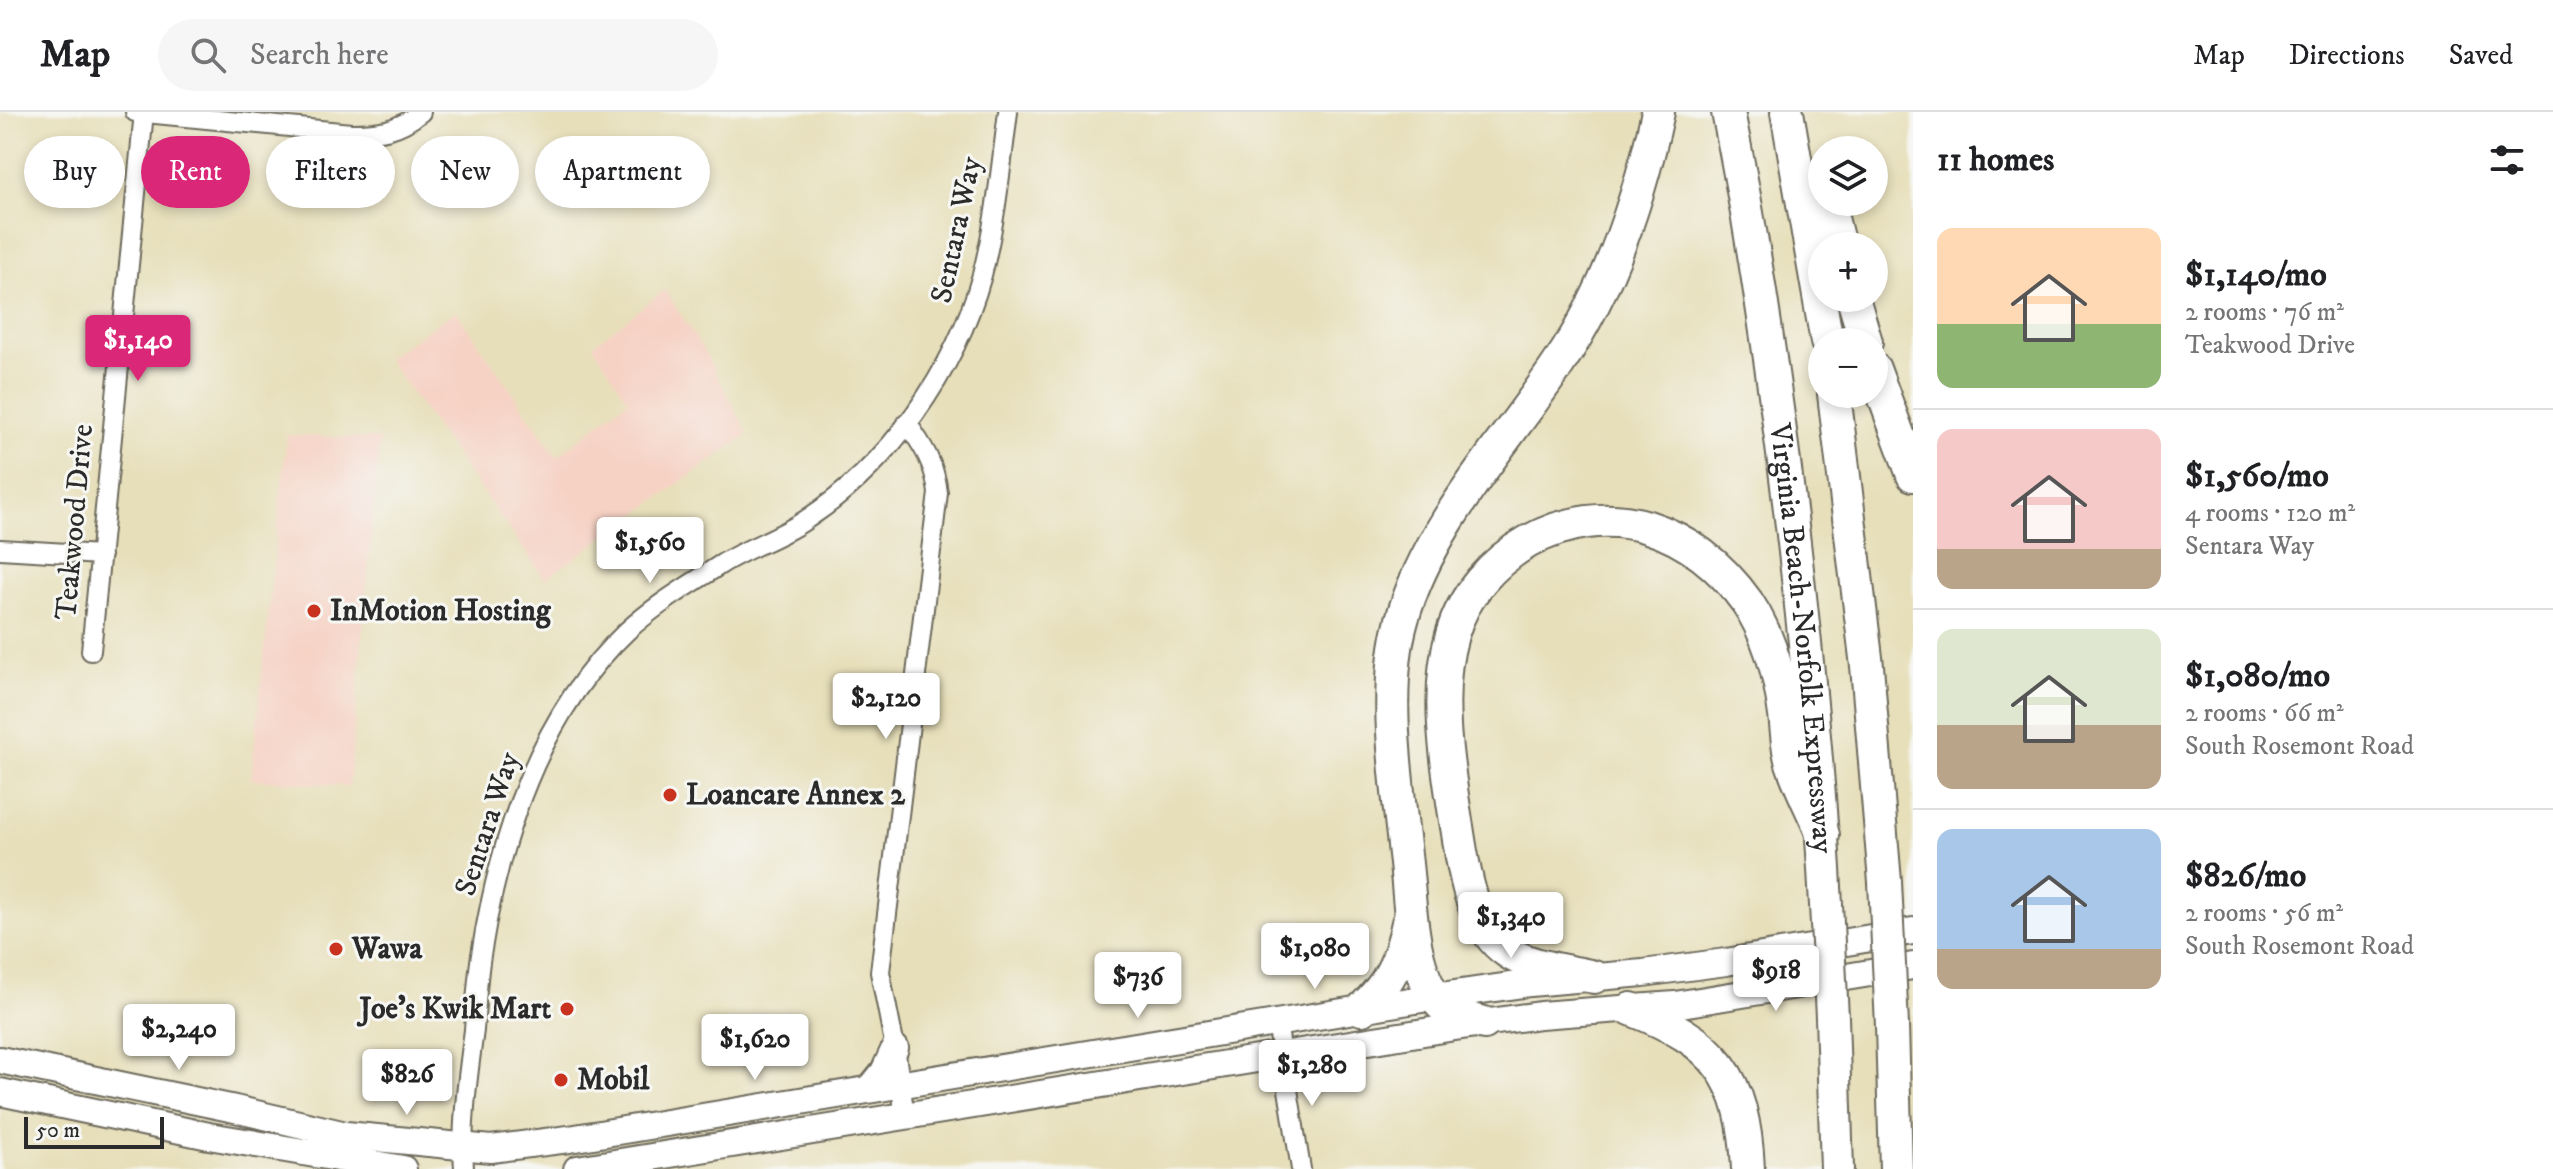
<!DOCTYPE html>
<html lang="en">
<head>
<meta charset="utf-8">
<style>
  :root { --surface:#fff; --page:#f6f6f6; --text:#202124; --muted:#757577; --line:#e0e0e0; --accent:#db2777 }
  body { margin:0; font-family:"IM FELL DW Pica",serif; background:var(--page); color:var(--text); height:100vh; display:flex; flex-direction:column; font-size:30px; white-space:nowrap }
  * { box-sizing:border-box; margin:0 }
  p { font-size:26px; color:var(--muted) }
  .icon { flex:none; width:44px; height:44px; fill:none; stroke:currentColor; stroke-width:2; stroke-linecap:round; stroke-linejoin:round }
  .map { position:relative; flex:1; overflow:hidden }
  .sheet { display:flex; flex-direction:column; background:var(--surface); width:640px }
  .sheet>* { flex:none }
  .top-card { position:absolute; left:24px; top:24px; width:760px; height:72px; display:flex; gap:16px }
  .buttons { position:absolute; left:1808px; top:24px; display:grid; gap:16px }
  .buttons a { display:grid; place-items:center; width:80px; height:80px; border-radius:50%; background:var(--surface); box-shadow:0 4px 12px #0003; font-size:40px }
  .scale { position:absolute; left:24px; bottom:20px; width:140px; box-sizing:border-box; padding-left:8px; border:4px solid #2b2b2b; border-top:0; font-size:22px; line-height:28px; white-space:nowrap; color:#2b2b2b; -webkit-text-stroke:6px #f6f6f2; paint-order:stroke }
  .price { position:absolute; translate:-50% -68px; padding:0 18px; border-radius:8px; background:#fff; color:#222; font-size:26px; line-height:52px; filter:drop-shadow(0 2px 4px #0008) }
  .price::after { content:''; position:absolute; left:50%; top:48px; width:24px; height:18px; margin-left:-12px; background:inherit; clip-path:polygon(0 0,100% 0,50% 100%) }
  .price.selected { background:var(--accent); color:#fff }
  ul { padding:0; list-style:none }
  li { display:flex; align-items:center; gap:24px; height:200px; padding:0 24px }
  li+li { border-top:2px solid var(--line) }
  li span { display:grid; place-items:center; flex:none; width:224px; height:160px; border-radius:16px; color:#555 }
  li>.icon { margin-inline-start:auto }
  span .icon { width:96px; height:96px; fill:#fffc; stroke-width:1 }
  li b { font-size:34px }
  h2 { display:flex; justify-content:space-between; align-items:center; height:96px; padding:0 24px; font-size:34px }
  .pill { padding:0 28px; border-radius:36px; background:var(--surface); box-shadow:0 4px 12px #0003; font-size:28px; line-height:72px }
  .pill.selected { background:var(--accent); color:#fff }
  header { display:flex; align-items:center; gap:48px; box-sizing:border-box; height:112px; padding:0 40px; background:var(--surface); border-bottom:2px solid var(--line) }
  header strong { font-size:38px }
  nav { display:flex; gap:44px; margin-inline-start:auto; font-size:28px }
  .search { width:560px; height:72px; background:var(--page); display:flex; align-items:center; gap:20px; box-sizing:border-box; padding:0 28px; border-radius:44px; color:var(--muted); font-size:30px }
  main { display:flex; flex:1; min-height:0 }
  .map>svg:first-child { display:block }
  .built { fill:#f6d2c4 }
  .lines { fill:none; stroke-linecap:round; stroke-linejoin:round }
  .street-casing { stroke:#6d6a5d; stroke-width:22 }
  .secondary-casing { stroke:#6d6a5d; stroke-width:30 }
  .highway-casing { stroke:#6d6a5d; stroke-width:36 }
  .street { stroke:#fff; stroke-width:18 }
  .secondary { stroke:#fff; stroke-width:26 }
  .highway { stroke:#fff; stroke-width:32 }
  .highway-bridge-casing { stroke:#6d6a5d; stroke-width:36; stroke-linecap:butt }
  .highway-bridge { stroke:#fff; stroke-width:32 }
  .poi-dot { fill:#c8321e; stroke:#f6f6f2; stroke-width:3 }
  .labels { text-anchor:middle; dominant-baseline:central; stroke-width:6; stroke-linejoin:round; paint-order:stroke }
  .street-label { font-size:30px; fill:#2b2b2b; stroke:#f6f6f2 }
  .poi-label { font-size:30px; font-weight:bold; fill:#2b2b2b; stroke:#f6f6f2; text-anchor:start }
</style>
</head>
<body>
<header>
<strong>Map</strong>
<div class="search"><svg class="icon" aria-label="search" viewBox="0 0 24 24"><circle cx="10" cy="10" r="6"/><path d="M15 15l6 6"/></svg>Search here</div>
<nav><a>Map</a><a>Directions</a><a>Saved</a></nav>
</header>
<main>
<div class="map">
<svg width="1913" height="1057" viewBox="0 0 1913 1057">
  <rect width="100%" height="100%" fill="#f6f6f2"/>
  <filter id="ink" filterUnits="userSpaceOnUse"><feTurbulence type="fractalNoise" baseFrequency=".0125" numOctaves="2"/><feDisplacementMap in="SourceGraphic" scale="16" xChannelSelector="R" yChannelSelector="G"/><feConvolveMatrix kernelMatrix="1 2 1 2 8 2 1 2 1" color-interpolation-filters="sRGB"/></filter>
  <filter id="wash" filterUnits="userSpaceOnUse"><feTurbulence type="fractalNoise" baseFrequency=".006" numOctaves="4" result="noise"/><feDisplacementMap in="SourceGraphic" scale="32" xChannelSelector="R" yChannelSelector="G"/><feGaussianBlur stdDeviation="1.8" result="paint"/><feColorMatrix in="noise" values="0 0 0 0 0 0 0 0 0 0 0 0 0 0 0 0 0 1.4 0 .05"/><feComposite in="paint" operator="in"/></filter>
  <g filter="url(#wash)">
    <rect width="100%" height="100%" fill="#e7dfba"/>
    <path class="built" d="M 665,178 L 705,241 L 748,322 L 545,467 L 386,246 L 456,199 L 557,345 L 628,288 L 593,233 Z
      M 287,323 L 380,327 L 349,674 L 251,667 Z"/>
  </g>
  <g filter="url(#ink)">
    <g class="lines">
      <g class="street-casing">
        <path id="street" d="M 135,0 L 351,21 C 379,21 398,19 421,0
          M 0,437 L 101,443
          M 91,539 L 144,0
          M 1277,911 L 1301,1057
          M 905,1004 L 895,936 L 880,860 L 938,381 C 935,352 923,334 907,311
          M 464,1057 C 461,1010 468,964 474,918 C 476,893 477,868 481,843 C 499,727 540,601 627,519 C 655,493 688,474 720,453 C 746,436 777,427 804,409 C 889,354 955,260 982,163 C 996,109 1001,54 1008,0"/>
      </g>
      <g class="secondary-casing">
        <path id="secondary" d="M 0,948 L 235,997 L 346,1023 L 491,1037 L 569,1027 L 1434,885 L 1530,871 L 1643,861 L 1726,850 L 1913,819
          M 871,976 L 884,960 L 895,936
          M 0,980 L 209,1024 L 403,1057
          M 577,1057 L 1455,915 L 1540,903 L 1675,893 L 1913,854"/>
      </g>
      <g class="highway-casing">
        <g id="highway">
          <path id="s1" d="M 1728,0 C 1757,142 1777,287 1794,431 C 1808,552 1820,672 1826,793"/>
          <path d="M 1787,0 L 1827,230"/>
          <path d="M 1828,90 L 1839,134"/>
          <path d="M 1853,186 L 1866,230"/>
          <path d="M 1874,257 L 1913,363"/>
          <path d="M 1834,282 L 1867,554 L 1885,770"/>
          <path d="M 1594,865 C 1569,859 1529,855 1508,840 C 1472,816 1464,760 1458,721 C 1448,660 1434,583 1452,523 C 1475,443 1567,390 1648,415 C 1689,428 1722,455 1747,490 C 1770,524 1780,563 1785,603 C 1787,618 1787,636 1792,651 C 1800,675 1813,699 1823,723"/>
          <path d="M 1362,897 C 1390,871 1400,849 1408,811"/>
          <path d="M 1631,897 C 1716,930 1744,964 1748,1057"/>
          <path d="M 1832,905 L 1837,1057"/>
          <path d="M 1484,911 C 1471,907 1456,905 1445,896 C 1415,872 1411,808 1408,772 C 1401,691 1380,586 1402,508 C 1429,412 1505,332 1559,251 C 1610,176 1639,88 1658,0"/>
          <path d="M 1892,914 L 1896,1057"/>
        </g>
      </g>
      <use href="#street" class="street"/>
      <use href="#secondary" class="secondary"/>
      <use href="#highway" class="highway"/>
      <g class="highway-bridge-casing">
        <path id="highway-bridge" d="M 1885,770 L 1892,914
          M 1826,793 L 1832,905"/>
      </g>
      <use href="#highway-bridge" class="highway-bridge"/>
    </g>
  </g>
  <g class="poi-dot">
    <circle cx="314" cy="499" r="8"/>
    <circle cx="670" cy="683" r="8"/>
    <circle cx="336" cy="837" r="8"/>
    <circle cx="567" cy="897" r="8"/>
    <circle cx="561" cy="968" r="8"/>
  </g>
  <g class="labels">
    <g class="street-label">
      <text transform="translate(957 118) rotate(-78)">Sentara Way</text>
      <text transform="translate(75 410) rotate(-85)">Teakwood Drive</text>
      <text stroke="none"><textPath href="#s1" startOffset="532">Virginia Beach-Norfolk Expressway</textPath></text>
      <text transform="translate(488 712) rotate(-72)">Sentara Way</text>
    </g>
    <g class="poi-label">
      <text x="330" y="499">InMotion Hosting</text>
      <text x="686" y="683">Loancare Annex 2</text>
      <text x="352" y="837">Wawa</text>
      <text x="551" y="897" text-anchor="end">Joe's Kwik Mart</text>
      <text x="577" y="968">Mobil</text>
    </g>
  </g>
</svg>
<div class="buttons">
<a><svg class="icon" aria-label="layers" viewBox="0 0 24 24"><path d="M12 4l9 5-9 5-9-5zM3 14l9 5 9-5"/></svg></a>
<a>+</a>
<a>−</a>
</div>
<div class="scale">50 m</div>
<b class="price selected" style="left:138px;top:271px">$1,140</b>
<b class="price" style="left:650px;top:473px">$1,560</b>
<b class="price" style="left:886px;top:629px">$2,120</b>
<b class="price" style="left:1511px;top:848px">$1,340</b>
<b class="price" style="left:1315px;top:879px">$1,080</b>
<b class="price" style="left:1776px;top:901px">$918</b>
<b class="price" style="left:1138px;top:908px">$736</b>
<b class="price" style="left:179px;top:960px">$2,240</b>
<b class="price" style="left:755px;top:970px">$1,620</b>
<b class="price" style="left:1312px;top:996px">$1,280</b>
<b class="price" style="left:407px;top:1005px">$826</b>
<div class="top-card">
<a class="pill">Buy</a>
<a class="pill selected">Rent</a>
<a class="pill">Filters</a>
<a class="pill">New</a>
<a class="pill">Apartment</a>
</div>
</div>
<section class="sheet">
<h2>11 homes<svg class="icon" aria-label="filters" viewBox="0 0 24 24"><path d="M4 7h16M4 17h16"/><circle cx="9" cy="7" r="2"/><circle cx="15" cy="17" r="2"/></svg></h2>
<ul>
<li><span style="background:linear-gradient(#ffd9b3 60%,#8fb573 0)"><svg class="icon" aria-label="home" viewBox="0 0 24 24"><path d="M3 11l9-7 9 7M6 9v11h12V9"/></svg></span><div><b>$1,140/mo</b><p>2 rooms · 76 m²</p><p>Teakwood Drive</p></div></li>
<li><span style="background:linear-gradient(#f6c9c9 75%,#b9a48a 0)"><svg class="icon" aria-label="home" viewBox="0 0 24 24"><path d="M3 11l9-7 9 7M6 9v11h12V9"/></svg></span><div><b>$1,560/mo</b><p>4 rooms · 120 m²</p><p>Sentara Way</p></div></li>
<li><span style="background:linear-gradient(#dfe7d0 60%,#b9a48a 0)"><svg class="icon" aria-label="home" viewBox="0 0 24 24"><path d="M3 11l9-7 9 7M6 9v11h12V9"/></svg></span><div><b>$1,080/mo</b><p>2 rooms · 66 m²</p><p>South Rosemont Road</p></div></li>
<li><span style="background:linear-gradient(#a9c7e8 75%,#b9a48a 0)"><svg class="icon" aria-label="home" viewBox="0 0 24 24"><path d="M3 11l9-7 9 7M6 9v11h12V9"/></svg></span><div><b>$826/mo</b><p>2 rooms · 56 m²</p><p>South Rosemont Road</p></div></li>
</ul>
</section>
</main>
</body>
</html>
